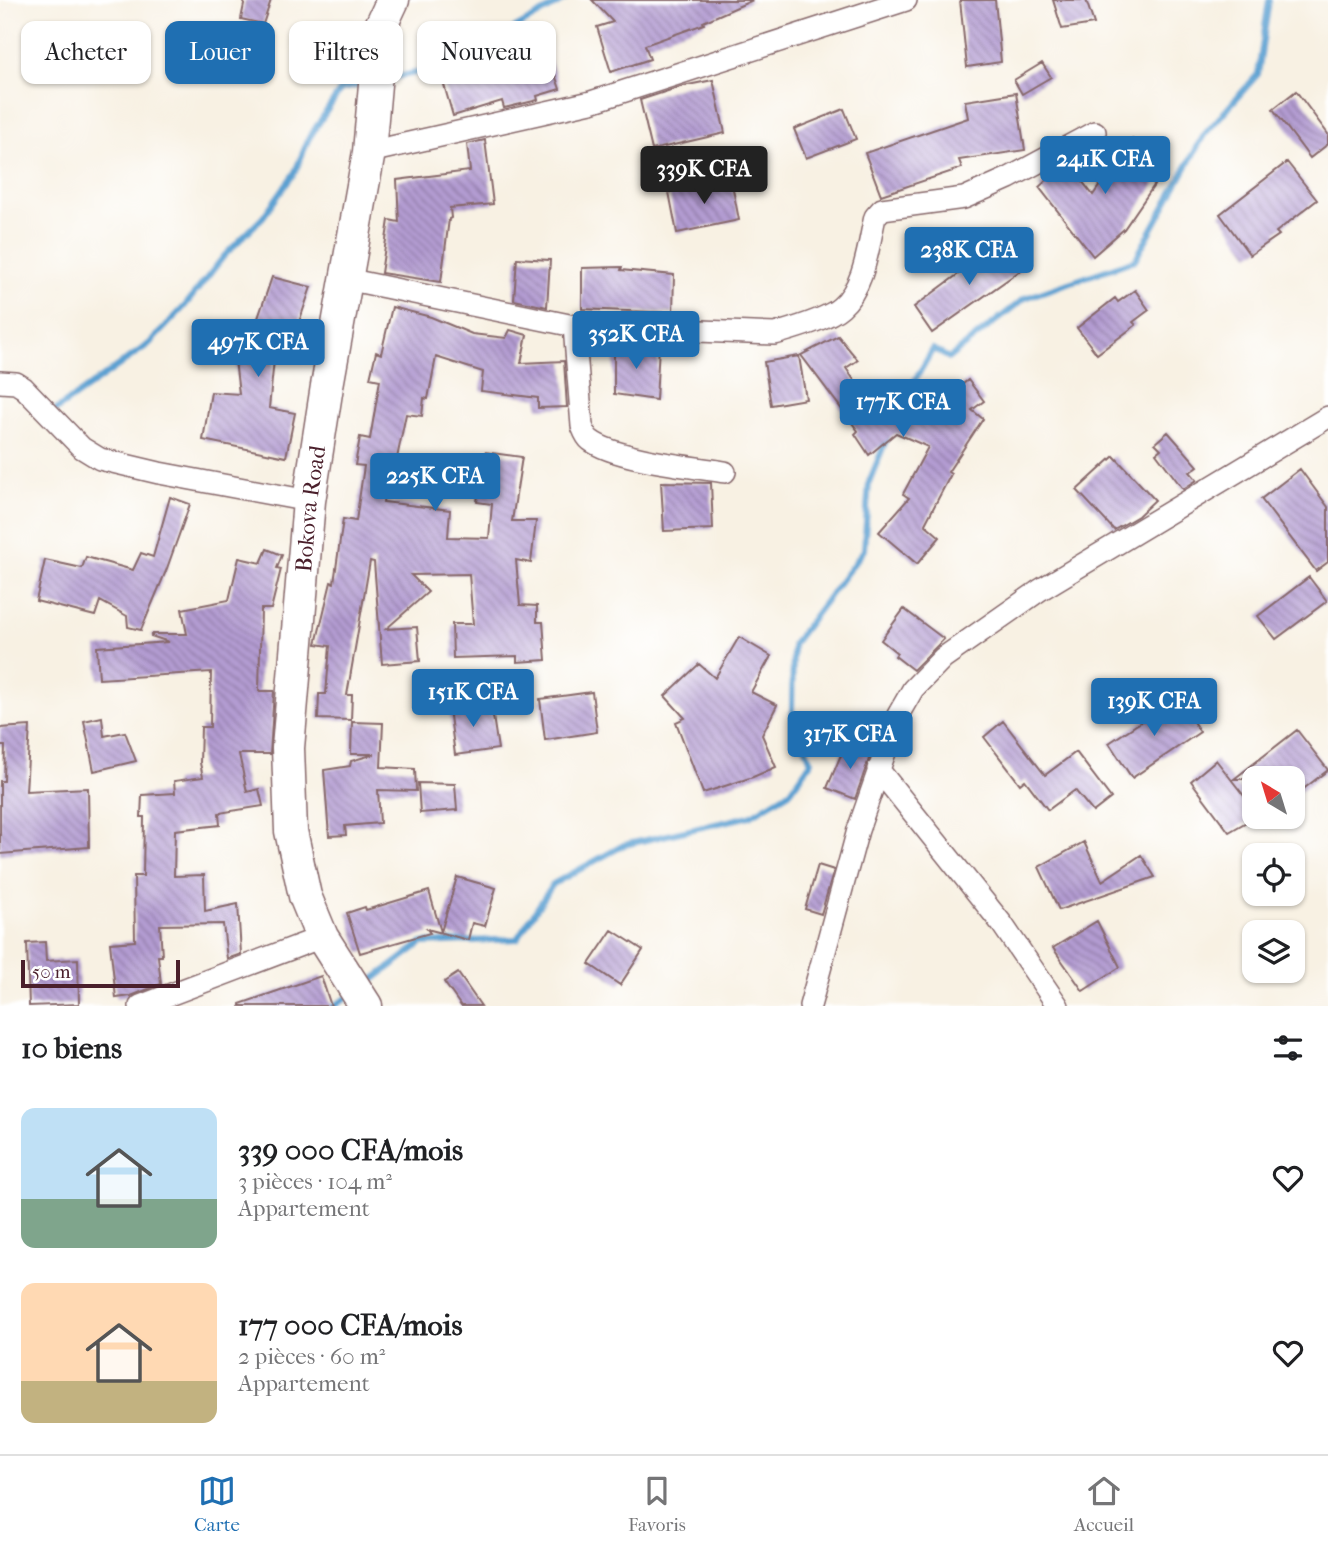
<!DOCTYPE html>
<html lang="fr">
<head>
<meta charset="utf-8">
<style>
  :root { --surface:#fff; --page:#f6f6f6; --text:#202124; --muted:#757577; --line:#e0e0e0; --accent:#1f6fb2 }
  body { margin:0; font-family:"IM FELL French Canon",serif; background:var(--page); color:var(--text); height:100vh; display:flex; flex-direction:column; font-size:26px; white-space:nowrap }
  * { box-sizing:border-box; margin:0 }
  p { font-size:23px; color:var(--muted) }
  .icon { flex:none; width:38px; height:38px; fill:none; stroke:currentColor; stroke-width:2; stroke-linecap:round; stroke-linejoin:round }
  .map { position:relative; height:1006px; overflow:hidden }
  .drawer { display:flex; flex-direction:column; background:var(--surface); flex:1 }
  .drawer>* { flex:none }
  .guide { position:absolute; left:21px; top:21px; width:700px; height:63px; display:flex; gap:14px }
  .needle { width:46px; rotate:322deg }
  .controls { position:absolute; left:1242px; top:766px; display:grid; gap:14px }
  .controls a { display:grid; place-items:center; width:63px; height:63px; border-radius:14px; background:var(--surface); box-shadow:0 2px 5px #0004; font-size:35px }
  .scale { position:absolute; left:21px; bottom:18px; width:159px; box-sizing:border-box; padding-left:7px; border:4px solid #4a1f2b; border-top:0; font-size:19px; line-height:24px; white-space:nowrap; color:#4a1f2b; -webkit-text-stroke:5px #fff; paint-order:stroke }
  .price { position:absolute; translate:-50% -60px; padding:0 16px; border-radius:7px; background:var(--accent); color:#fff; font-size:23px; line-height:46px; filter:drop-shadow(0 2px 4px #0008) }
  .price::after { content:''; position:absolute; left:50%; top:42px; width:21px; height:16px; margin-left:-10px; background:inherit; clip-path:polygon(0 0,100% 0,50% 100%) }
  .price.selected { background:#222; color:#fff }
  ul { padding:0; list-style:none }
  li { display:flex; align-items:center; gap:21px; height:175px; padding:0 21px }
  li span { display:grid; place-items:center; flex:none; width:196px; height:140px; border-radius:14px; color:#555 }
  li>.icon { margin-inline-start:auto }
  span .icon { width:84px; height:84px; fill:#fffc; stroke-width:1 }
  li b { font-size:30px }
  h2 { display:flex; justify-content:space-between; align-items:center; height:84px; padding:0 21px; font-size:30px }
  .pill { padding:0 24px; border-radius:14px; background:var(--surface); box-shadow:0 2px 5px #0004; font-size:24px; line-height:63px }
  .pill.selected { background:var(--accent); color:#fff }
  .tab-bar { display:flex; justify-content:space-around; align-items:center; height:98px; border-top:2px solid var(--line); background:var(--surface); font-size:19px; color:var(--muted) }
  .tab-bar a { display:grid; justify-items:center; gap:4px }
  .tab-bar .selected { color:var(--accent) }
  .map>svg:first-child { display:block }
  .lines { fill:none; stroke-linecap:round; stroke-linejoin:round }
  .stream { stroke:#5ca0d1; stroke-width:6 }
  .building { fill:url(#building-back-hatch) }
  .street-casing { stroke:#87686b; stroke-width:24 }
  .secondary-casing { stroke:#87686b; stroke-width:35 }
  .street { stroke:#fff; stroke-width:21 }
  .secondary { stroke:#fff; stroke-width:32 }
  .labels { text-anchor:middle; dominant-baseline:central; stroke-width:6; stroke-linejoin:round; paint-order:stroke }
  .street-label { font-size:23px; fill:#4a1f2b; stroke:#fff }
</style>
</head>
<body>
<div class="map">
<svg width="1328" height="1006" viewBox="0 0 1328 1006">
  <defs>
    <pattern id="building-back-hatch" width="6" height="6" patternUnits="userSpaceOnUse" patternTransform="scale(1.75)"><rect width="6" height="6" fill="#b29bd1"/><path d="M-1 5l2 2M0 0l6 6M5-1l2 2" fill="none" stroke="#937eaa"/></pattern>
  </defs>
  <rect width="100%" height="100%" fill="#fff"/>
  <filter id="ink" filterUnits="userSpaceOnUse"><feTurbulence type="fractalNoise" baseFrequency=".0143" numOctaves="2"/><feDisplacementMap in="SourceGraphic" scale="14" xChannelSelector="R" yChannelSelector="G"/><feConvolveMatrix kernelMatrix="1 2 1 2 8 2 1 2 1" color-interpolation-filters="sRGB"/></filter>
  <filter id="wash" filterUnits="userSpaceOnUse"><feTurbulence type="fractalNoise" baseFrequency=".00686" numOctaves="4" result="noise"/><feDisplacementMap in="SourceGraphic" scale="28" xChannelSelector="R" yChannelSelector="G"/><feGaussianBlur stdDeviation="1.57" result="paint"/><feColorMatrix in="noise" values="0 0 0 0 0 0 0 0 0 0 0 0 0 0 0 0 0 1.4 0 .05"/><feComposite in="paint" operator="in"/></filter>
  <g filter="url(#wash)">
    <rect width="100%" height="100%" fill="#f8f1e3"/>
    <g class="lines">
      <path class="stream" d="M 386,79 L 425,71 L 467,55 L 565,0
        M 903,401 L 933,349 L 949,358 L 1025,298 L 1135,260 L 1204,135 L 1258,74 L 1269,0
        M 56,410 L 149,344 L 184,307 L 224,256 L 263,217 L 295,172 L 309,138 L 341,89 L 365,84
        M 365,986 L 422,943 L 517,939 L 553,884 L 624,845 L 750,816 L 791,791 L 811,762 L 792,712 L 793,644 L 864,550 L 869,482 L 889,433
        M 334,1006 L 350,996"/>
    </g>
    <g id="blocks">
      <path class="building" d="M 245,0 L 271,0 L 263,24 L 241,19 Z
        M 592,0 L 753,0 L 703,22 L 704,24 L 645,45 L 650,59 L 611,72 L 597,27 L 613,22 Z
        M 960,0 L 995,0 L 1001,62 L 967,67 Z
        M 1053,0 L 1086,0 L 1094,24 L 1062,29 Z
        M 517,39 L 524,52 L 545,46 L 560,89 L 537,96 L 538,100 L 504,108 L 502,101 L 453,116 L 440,71 L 494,56 L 493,48 Z
        M 1042,63 L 1051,77 L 1022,94 L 1014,80 Z
        M 713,80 L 725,133 L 652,150 L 640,100 L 683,86 Z
        M 1296,91 L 1328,134 L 1328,144 L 1310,158 L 1273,109 Z
        M 1016,93 L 1025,150 L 959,160 L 962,168 L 881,195 L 865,153 L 968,118 L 965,101 Z
        M 844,109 L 856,139 L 806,158 L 794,129 Z
        M 1132,139 L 1168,165 L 1124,229 L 1093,256 L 1039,187 L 1067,162 L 1093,195 Z
        M 485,140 L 493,204 L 450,208 L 451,218 L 449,219 L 441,282 L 381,273 L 389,220 L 399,222 L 397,180 L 470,171 L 467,144 Z
        M 1287,162 L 1317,200 L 1276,232 L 1279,235 L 1250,255 L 1220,214 Z
        M 731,179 L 739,220 L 677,233 L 669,192 Z
        M 1003,241 L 1024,268 L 932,333 L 914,307 Z
        M 517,258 L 550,260 L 547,307 L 514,300 Z
        M 622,267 L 621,270 L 674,275 L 673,313 L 582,309 L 582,268 Z
        M 272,277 L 311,287 L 297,328 L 278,322 L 269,408 L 295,413 L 286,457 L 203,440 L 211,392 L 239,394 L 232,334 L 250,335 L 250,323 L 256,324 Z
        M 1135,290 L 1149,310 L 1133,322 L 1136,325 L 1097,354 L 1077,328 L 1115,298 L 1118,302 Z
        M 392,307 L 431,317 L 472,334 L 506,338 L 510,330 L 527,335 L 521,363 L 564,361 L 567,407 L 538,408 L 538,398 L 481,391 L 483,372 L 436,357 L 428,399 L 424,398 L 422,416 L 406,414 L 395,468 L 388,467 L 383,502 L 450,510 L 448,537 L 489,538 L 492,504 L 477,502 L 485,452 L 522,457 L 512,521 L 536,521 L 531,563 L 516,560 L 520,605 L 537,606 L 537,622 L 543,622 L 546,660 L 517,662 L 517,656 L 453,658 L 452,624 L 473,624 L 469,574 L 411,575 L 428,592 L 386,629 L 417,627 L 420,661 L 382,664 L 374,562 L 370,561 L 347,695 L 352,695 L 351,720 L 318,719 L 319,694 L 326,694 L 330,646 L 316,644 L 331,582 L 334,583 L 343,519 L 356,521 L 364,466 L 355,465 L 360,437 L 370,439 L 380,380 L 370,378 L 376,352 L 381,354 Z
        M 838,336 L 858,360 L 846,368 L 877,414 L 903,389 L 920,419 L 927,404 L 934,407 L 968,380 L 984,401 L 972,410 L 983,419 L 948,472 L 951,474 L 925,524 L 940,537 L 917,564 L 879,532 L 909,498 L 903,494 L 928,447 L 896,433 L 869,455 L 855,434 L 858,431 L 801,355 Z
        M 614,344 L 659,346 L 656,400 L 614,394 Z
        M 799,356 L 806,399 L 771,405 L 764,362 Z
        M 1168,432 L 1198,466 L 1190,472 L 1197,480 L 1183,489 L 1156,453 L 1161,449 L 1155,443 Z
        M 1114,456 L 1155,500 L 1138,516 L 1114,530 L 1077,490 Z
        M 1300,469 L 1328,507 L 1328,562 L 1316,571 L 1261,499 Z
        M 661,482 L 711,483 L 713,529 L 664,531 Z
        M 170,497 L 190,504 L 166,571 L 141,630 L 128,627 L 127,616 L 100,601 L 95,616 L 36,601 L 45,560 L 82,568 L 86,557 L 133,570 L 141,553 L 153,557 Z
        M 267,549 L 282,555 L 277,568 L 281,569 L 271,609 L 261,609 L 259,691 L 274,691 L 270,754 L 239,754 L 247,792 L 259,789 L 263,806 L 219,813 L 220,825 L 175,830 L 174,876 L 204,875 L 205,911 L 238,904 L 241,954 L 227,959 L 223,924 L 160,925 L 162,956 L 158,956 L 161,984 L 131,996 L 116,998 L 110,943 L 135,941 L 134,876 L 143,876 L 144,817 L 141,817 L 142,795 L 175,793 L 174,781 L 203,777 L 200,763 L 201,727 L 210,727 L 211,672 L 99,679 L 97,647 L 169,642 L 151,636 L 151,634 L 187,634 L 182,609 L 229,600 L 239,558 L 261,563 Z
        M 1309,577 L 1327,601 L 1276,639 L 1258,616 Z
        M 904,609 L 944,639 L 913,670 L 895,656 L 897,653 L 881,640 Z
        M 739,637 L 771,656 L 751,692 L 777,705 L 762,735 L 776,767 L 753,777 L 703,793 L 676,722 L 685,718 L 665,696 L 699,664 L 715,678 Z
        M 592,692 L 597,732 L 545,740 L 540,699 Z
        M 1177,698 L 1200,732 L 1132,778 L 1109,743 Z
        M 491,703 L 498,749 L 455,755 L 449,708 Z
        M 102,717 L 104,736 L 125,732 L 136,761 L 94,771 L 84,721 Z
        M 1003,721 L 1045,775 L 1076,752 L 1111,798 L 1093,812 L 1075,790 L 1048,810 L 1025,780 L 1020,784 L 984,737 Z
        M 352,722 L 383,723 L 381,767 L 415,769 L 416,791 L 378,790 L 380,823 L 345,826 L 346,835 L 329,836 L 324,770 L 350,766 L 351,761 L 375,754 L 351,754 Z
        M 30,726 L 26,791 L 88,788 L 89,847 L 0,854 L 0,781 L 4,781 L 5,746 L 0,746 L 0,728 Z
        M 1297,730 L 1328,770 L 1293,797 L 1293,779 L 1234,779 Z
        M 846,743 L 871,753 L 855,799 L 827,788 Z
        M 1216,760 L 1255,810 L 1255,817 L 1229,832 L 1191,781 Z
        M 418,783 L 455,784 L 457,810 L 420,813 Z
        M 1084,842 L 1102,881 L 1141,855 L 1155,877 L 1059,910 L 1039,867 Z
        M 818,865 L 834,870 L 821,914 L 805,909 Z
        M 457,877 L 496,888 L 485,926 L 472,923 L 468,940 L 427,929 L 430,933 L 360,953 L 347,913 L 365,907 L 366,910 L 429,891 L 441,932 Z
        M 1097,921 L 1120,967 L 1083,991 L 1053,948 Z
        M 612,930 L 643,950 L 620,985 L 589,964 Z
        M 45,942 L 46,961 L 78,959 L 79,1004 L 29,1006 L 27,943 Z
        M 458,973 L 481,1006 L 461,1006 L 444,982 Z
        M 321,976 L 331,1006 L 240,1006 L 240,1004 Z"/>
    </g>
  </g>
  <g filter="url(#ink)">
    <use href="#blocks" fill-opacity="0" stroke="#87686b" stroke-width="2"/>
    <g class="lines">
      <g class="street-casing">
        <path id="street" d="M 369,152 L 591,102 L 906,0
          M 346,279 L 574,326 L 775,334 C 792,329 828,319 841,307 C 865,286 868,247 875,217 L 882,209 L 964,198 L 1009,178 L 1095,132
          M 574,326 L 582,426 C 584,431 586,437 590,440 C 614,459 693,467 725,472
          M 0,382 L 16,383 L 24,388 L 82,448 L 100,459 L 159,473 L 309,501
          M 878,769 L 1002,924 L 1058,1006
          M 140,1006 L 322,937
          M 810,1006 L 858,830 L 898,715 L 913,689 L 943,658 L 1040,590 L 1328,417"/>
      </g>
      <g class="secondary-casing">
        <g id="secondary">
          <path id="s1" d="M 366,1006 L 322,937 L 305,896 L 291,831 L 288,748 L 309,501 L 327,386 L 369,152 L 380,28 L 393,0"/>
        </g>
      </g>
      <use href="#street" class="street"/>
      <use href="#secondary" class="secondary"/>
    </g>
  </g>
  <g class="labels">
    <g class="street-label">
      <text stroke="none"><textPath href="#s1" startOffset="516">Bokova Road</textPath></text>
    </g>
  </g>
</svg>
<div class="controls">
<a><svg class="needle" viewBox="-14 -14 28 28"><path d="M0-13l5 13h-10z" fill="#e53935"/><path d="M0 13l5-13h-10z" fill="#757577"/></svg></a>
<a><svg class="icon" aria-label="locate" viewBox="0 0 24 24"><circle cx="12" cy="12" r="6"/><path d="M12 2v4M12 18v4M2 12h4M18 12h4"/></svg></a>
<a><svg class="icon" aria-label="layers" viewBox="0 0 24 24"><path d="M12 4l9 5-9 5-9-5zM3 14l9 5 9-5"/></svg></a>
</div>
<div class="scale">50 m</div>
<b class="price" style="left:1105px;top:196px">241K CFA</b>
<b class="price selected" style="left:704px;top:206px">339K CFA</b>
<b class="price" style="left:969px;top:287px">238K CFA</b>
<b class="price" style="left:636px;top:371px">352K CFA</b>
<b class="price" style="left:258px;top:379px">497K CFA</b>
<b class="price" style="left:903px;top:439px">177K CFA</b>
<b class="price" style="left:435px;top:513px">225K CFA</b>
<b class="price" style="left:473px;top:729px">151K CFA</b>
<b class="price" style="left:1154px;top:738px">139K CFA</b>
<b class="price" style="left:850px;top:771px">317K CFA</b>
<div class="guide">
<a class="pill">Acheter</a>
<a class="pill selected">Louer</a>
<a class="pill">Filtres</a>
<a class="pill">Nouveau</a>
</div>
</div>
<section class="drawer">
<h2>10 biens<svg class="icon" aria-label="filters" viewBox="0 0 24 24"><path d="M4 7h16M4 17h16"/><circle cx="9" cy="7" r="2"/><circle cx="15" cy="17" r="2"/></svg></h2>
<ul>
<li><span style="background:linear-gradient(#bfe0f5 65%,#7fa58c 0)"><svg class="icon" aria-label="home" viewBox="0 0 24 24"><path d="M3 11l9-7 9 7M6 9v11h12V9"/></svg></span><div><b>339 000 CFA/mois</b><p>3 pièces · 104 m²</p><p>Appartement</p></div><svg class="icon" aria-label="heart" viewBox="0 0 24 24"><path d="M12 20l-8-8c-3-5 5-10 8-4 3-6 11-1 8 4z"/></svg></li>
<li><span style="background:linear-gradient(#ffd9b3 70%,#c2b280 0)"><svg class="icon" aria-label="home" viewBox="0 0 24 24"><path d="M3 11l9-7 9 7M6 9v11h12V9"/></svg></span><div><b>177 000 CFA/mois</b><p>2 pièces · 60 m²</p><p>Appartement</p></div><svg class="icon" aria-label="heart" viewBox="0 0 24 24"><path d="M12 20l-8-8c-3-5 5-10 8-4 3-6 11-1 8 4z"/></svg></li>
</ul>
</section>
<nav class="tab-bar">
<a class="selected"><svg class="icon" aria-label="map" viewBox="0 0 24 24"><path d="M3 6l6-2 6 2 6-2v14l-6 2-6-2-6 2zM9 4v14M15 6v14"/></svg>Carte</a>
<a><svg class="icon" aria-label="saved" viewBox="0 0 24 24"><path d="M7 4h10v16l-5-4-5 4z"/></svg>Favoris</a>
<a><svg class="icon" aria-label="home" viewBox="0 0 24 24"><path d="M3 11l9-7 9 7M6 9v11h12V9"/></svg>Accueil</a>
</nav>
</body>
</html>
